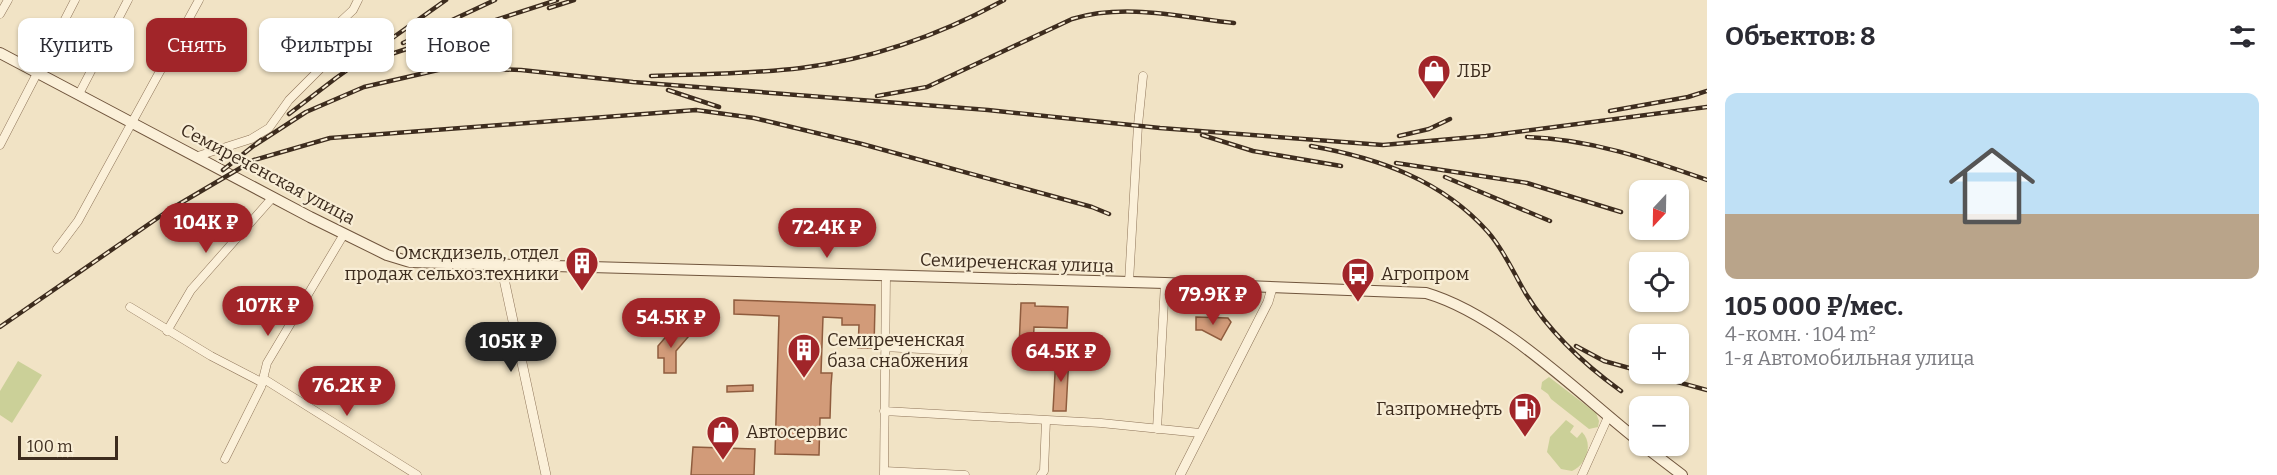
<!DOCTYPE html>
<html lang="ru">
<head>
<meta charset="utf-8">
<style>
  :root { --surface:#fff; --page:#f7f7f7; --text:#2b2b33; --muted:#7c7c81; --accent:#a12529 }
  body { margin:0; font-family:Bitter,serif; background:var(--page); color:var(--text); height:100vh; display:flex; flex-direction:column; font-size:22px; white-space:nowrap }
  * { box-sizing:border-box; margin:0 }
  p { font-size:20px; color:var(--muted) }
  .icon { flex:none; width:33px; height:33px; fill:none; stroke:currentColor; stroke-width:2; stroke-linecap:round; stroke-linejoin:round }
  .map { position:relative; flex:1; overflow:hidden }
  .side { display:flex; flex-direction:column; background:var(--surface); width:570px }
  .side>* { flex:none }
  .banner { position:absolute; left:18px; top:18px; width:570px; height:54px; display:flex; gap:12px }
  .needle { width:39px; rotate:202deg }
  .tools { position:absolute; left:1629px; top:180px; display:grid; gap:12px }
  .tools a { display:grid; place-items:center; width:60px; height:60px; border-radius:12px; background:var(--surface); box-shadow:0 2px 4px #0004; font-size:30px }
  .scale { position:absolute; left:18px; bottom:15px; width:100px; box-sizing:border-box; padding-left:6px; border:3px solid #3d2c1e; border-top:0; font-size:16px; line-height:21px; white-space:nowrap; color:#3d2c1e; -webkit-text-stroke:4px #f8edd5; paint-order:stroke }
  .price { position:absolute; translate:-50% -51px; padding:0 14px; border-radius:21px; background:var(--accent); color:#fff; font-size:20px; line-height:39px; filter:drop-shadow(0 2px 3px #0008) }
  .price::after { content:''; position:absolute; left:50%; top:36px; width:18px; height:14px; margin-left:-9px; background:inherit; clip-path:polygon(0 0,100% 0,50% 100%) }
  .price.current { background:#222; color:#fff }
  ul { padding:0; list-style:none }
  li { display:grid; align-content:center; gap:12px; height:318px; padding:0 18px }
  li span { display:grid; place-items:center; height:186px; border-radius:12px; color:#555 }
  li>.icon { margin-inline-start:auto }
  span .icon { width:108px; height:108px; fill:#fffc; stroke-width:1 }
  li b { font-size:26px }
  h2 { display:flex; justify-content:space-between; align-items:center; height:72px; padding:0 18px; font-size:26px }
  .pill { padding:0 21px; border-radius:12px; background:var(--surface); box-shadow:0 2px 4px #0004; font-size:21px; line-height:54px }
  .pill.current { background:var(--accent); color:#fff }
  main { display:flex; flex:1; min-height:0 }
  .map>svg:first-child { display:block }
  .green { fill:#cbd098 }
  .building { fill:#d29b79; stroke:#8f5c3e; stroke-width:1.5 }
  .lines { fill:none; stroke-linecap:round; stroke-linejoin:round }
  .minor-casing { stroke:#8e7459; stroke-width:9 }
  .tertiary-casing { stroke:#8e7459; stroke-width:10 }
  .secondary-casing { stroke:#70553d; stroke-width:12 }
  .minor { stroke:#fbf0d9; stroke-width:8 }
  .tertiary { stroke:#fbf0d9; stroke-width:9 }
  .secondary { stroke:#fbf0d9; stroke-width:10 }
  .rail-casing { stroke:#3d2c1e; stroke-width:4.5 }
  .rail { stroke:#f8edd5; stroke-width:2; stroke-dasharray:7; stroke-linecap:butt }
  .labels { text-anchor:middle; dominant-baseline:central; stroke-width:4.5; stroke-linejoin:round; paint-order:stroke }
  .poi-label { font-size:18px; fill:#3d2c1e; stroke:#f8edd5; text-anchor:start }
  .street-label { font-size:18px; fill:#3d2c1e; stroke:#f8edd5 }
</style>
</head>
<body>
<main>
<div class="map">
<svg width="1707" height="475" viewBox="0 0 1707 475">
  <rect width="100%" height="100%" fill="#f1e3c5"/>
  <path class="green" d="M 18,361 L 42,375 L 12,423 L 0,415 L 0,391 Z
    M 1549,377 L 1596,413 L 1599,421 L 1598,427 L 1589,429 L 1551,399 L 1548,394 L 1541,389 L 1542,382 Z
    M 1566,420 L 1574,426 L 1570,432 L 1577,438 L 1582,432 C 1594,444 1586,465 1572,471 L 1561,469 L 1547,452 L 1550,437 Z"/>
  <path class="building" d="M 734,300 L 875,305 L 874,348 L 858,348 L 859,325 L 842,325 L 842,318 L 823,317 L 821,373 L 832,373 L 831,386 L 830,418 L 820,418 L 819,455 L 775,454 L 779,316 L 734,314 Z
    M 1021,303 L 1035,303 L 1035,306 L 1068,307 L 1067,328 L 1034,327 L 1033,348 L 1019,347 Z
    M 1196,317 L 1228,318 L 1231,322 L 1221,340 L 1202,330 L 1196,330 Z
    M 675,326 L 689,336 L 676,351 L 676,373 L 664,373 L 664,358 L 658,358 L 658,346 Z
    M 1056,355 L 1069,355 L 1066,411 L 1053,411 Z
    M 753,385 L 753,391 L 727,392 L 727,386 Z
    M 693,447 L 755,449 L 754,475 L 691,475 Z"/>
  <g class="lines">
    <g class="minor-casing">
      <path id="minor" d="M 0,14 L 8,0
        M 79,94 L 128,0
        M 0,145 L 75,0
        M 198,156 L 251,139 L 269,128 L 289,100 L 327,62 L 333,33 L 339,23 L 353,10 L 358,0
        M 57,249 L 78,221 L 199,0
        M 1129,282 L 1138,125 L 1143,76
        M 130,307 L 211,356 L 263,383
        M 167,331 L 191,290 L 273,197
        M 884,347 L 957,351
        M 264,379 L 417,475
        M 884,411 L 1101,423 L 1200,433
        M 1157,429 L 1165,283
        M 225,459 L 261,387 L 267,363 L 344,234
        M 884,471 L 965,475
        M 884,475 L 886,275
        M 1041,475 L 1044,471 L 1046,420
        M 1582,475 L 1608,417"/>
    </g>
    <g class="tertiary-casing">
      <path id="tertiary" d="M 501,265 L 546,475
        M 1180,475 L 1268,302 L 1272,288"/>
    </g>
    <g class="secondary-casing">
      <path id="secondary" d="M 0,53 L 310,217 L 387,255 L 410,262 L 1165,283 L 1426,293 C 1501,315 1578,393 1640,442
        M 1644,446 L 1682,475"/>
    </g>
    <use href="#minor" class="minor"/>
    <use href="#tertiary" class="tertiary"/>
    <use href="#secondary" class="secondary"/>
    <g class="rail-casing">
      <path id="rail" d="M 549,8 L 574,0
        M 403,43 L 495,0
        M 364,66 L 388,55 L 557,0
        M 651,76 C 701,74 752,74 801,68 C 872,59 942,34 1004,0
        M 668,90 L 719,107
        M 877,96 L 927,87 L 1072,19 C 1125,3 1181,17 1234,23
        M 1610,111 L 1688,97 L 1707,91
        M 289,114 L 336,78 L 446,0
        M 1202,135 L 1253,151 L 1341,166
        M 1399,136 L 1429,129 L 1450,119
        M 1527,137 C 1590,139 1648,159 1707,180
        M 255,145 L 306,112 L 364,87 L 438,70 L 460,68 L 521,70 L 633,82 L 988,110 L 1160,128 L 1383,145 L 1486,136 L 1707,107
        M 1311,146 C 1378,158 1442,180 1488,232 C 1504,250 1514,274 1526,294 C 1550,333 1585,365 1621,391
        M 1396,163 L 1527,183 L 1621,212
        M 223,170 L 261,140
        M 1445,177 L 1550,221
        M 169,210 L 254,160 L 330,138 L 696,110 L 754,118 L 862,144 L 1092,207 L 1109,214
        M 0,327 L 175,206
        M 1576,346 L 1604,361 L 1640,371
        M 1648,374 L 1707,390"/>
    </g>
    <use href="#rail" class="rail"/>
  </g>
  <defs>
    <g id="shop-pin" transform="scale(1.725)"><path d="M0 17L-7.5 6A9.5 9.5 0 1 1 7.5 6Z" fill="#a12529" stroke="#f8edd5"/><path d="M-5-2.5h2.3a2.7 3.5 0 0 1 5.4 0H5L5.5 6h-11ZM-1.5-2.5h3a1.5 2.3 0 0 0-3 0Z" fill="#fff"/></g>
    <g id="building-pin" transform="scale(1.725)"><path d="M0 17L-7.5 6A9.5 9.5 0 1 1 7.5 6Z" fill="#a12529" stroke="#f8edd5"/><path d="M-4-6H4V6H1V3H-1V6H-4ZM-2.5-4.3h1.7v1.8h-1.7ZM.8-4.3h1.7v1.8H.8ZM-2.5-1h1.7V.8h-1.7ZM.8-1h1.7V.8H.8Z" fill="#fff"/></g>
    <g id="bus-pin" transform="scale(1.725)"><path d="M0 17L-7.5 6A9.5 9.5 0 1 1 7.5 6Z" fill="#a12529" stroke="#f8edd5"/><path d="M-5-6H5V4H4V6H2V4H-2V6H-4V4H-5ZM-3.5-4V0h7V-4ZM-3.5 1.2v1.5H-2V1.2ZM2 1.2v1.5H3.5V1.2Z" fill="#fff"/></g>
    <g id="fuel-pin" transform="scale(1.725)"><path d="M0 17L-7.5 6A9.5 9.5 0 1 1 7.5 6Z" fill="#a12529" stroke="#f8edd5"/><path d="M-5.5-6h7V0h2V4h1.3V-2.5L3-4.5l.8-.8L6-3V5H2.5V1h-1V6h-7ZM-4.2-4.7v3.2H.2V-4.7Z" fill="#fff"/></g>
  </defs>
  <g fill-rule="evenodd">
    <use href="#shop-pin" x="1434" y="71"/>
    <use href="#building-pin" x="582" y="263"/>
    <use href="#bus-pin" x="1358" y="274"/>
    <use href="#building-pin" x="804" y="350"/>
    <use href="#fuel-pin" x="1525" y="409"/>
    <use href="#shop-pin" x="723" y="432"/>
  </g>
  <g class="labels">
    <g class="poi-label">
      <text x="1457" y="71">ЛБР</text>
      <text x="559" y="253" text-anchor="end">Омскдизель, отдел<tspan x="559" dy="21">продаж сельхоз.техники</tspan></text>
      <text x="1381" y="274">Агропром</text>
      <text x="827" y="340">Семиреченская<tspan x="827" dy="21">база снабжения</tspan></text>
      <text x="1502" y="409" text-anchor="end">Газпромнефть</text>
      <text x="746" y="432">Автосервис</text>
    </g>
    <g class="street-label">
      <text transform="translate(268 174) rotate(28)">Семиреченская улица</text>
      <text transform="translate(1017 263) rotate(2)">Семиреченская улица</text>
    </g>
  </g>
</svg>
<div class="tools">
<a><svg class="needle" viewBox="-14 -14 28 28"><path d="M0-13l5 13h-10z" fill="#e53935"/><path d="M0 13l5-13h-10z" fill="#7c7c81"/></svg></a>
<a><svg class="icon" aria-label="locate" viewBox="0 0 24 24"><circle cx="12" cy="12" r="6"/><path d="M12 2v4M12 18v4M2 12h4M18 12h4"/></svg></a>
<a>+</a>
<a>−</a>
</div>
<div class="scale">100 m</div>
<b class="price" style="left:206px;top:254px">104K ₽</b>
<b class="price" style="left:827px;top:259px">72.4K ₽</b>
<b class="price" style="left:1213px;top:326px">79.9K ₽</b>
<b class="price" style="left:268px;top:337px">107K ₽</b>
<b class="price" style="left:671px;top:349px">54.5K ₽</b>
<b class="price current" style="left:511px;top:373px">105K ₽</b>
<b class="price" style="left:1061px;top:383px">64.5K ₽</b>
<b class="price" style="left:347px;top:417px">76.2K ₽</b>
<div class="banner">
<a class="pill">Купить</a>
<a class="pill current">Снять</a>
<a class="pill">Фильтры</a>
<a class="pill">Новое</a>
</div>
</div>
<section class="side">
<h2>Объектов: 8<svg class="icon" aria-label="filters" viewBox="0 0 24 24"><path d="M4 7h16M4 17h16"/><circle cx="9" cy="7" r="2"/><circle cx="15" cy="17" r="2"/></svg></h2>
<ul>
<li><span style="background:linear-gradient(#bfe0f5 65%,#b9a48a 0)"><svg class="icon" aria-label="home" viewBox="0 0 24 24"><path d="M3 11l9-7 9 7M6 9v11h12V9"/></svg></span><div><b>105 000 ₽/мес.</b><p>4-комн. · 104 m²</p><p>1-я Автомобильная улица</p></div></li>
</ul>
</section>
</main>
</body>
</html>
